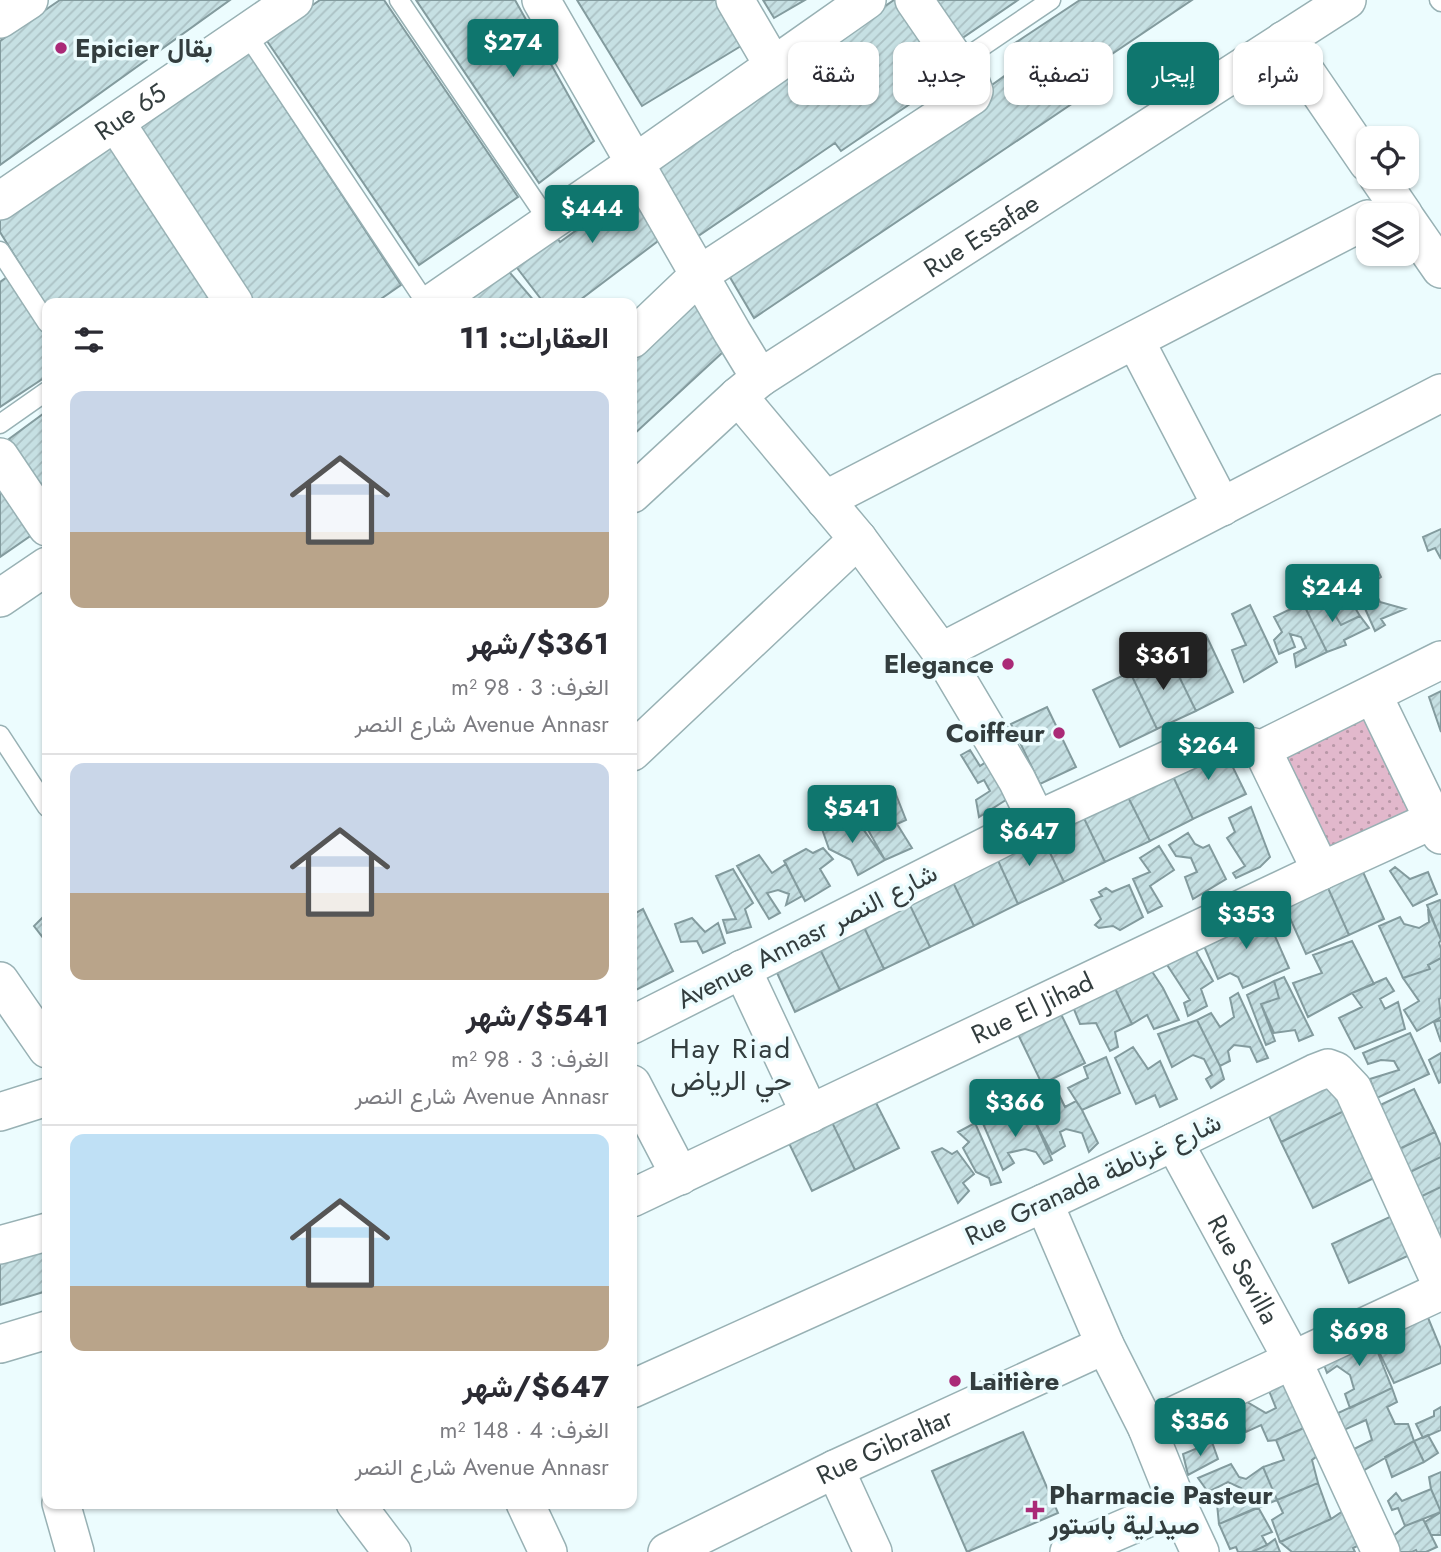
<!DOCTYPE html>
<html lang="ar">
<head>
<meta charset="utf-8">
<style>
  :root { --surface:#fff; --page:#f7f7f7; --text:#2b2b33; --muted:#7c7c81; --line:#e1e1e2; --accent:#0f766e }
  body { margin:0; font-family:Jost,Vazirmatn,sans-serif; background:var(--page); color:var(--text); direction:rtl; height:100vh; display:flex; flex-direction:column; font-size:26px; white-space:nowrap }
  * { box-sizing:border-box; margin:0 }
  p { font-size:23px; color:var(--muted) }
  .icon { flex:none; width:38px; height:38px; fill:none; stroke:currentColor; stroke-width:2; stroke-linecap:round; stroke-linejoin:round }
  .map { position:relative; flex:1; overflow:hidden; direction:ltr }
  .panel { position:absolute; left:42px; top:298px; width:595px; height:1211px; display:flex; flex-direction:column; background:var(--surface); border-radius:14px; box-shadow:0 2px 5px #0004; direction:rtl }
  .panel>* { flex:none }
  .hud { position:absolute; left:658px; top:42px; width:665px; height:63px; direction:rtl; display:flex; gap:14px }
  .fabs { position:absolute; left:1356px; top:126px; display:grid; gap:14px }
  .fabs a { display:grid; place-items:center; width:63px; height:63px; border-radius:14px; background:var(--surface); box-shadow:0 2px 5px #0004; font-size:35px }
  .price { position:absolute; translate:-50% -60px; padding:0 16px; border-radius:7px; background:var(--accent); color:#fff; font-size:23px; line-height:46px; filter:drop-shadow(0 2px 4px #0008) }
  .price::after { content:''; position:absolute; left:50%; top:42px; width:21px; height:16px; margin-left:-10px; background:inherit; clip-path:polygon(0 0,100% 0,50% 100%) }
  .price.on { background:#222; color:#fff }
  ul { padding:0; list-style:none }
  li { display:grid; align-content:center; gap:14px; height:371px; padding:0 28px }
  li+li { border-top:2px solid var(--line) }
  li span { display:grid; place-items:center; height:217px; border-radius:14px; color:#555 }
  li>.icon { margin-inline-start:auto }
  span .icon { width:126px; height:126px; fill:#fffc; stroke-width:1 }
  li b { font-size:30px }
  h2 { display:flex; justify-content:space-between; align-items:center; height:84px; padding:0 28px; font-size:30px }
  .chip { padding:0 24px; border-radius:14px; background:var(--surface); box-shadow:0 2px 5px #0004; font-size:24px; line-height:63px }
  .chip.on { background:var(--accent); color:#fff }
  .map>svg:first-child { display:block }
  .park { fill:url(#park-dots) }
  .building { fill:url(#building-hatch); stroke:#839b9e; stroke-width:2 }
  .lines { fill:none; stroke-linecap:round; stroke-linejoin:round }
  .lane-casing { stroke:#98b1b4; stroke-width:21 }
  .street-casing { stroke:#98b1b4; stroke-width:40 }
  .lane { stroke:#fff; stroke-width:18 }
  .street { stroke:#fff; stroke-width:37 }
  .poi-dot { fill:#aa2a77; stroke:#ecfcfe; stroke-width:2.5 }
  .labels { text-anchor:middle; dominant-baseline:central; stroke-width:7; stroke-linejoin:round; paint-order:stroke }
  .poi-label { font-size:26px; font-weight:bold; fill:#333d3e; stroke:#ecfcfe; text-anchor:start }
  .street-label { font-size:26px; fill:#333d3e; stroke:#ecfcfe }
  .neighbourhood-label { font-size:28px; letter-spacing:2px; fill:#333d3e; stroke:#ecfcfe }
</style>
</head>
<body>
<div class="map">
<svg width="1441" height="1552" viewBox="0 0 1441 1552">
  <defs>
    <pattern id="park-dots" width="8" height="8" patternUnits="userSpaceOnUse" patternTransform="scale(1.75)"><rect width="8" height="8" fill="#e2b8cc"/><path d="M2 2h.1M6 6h.1" fill="none" stroke="#b897a7" stroke-width="1.8" stroke-linecap="round"/></pattern>
    <pattern id="building-hatch" width="6" height="6" patternUnits="userSpaceOnUse" patternTransform="scale(1.75)"><rect width="6" height="6" fill="#c6e0e3"/><path d="M-1 1l2-2M0 6l6-6M5 7l2-2" fill="none" stroke="#abc1c4"/></pattern>
  </defs>
  <rect width="100%" height="100%" fill="#ecfcfe"/>
  <path class="park" d="M 1370,715 L 1413,808 L 1329,848 L 1285,754 Z"/>
  <path class="building" d="M 60,0 L 230,0 L 0,165 L 0,41 Z
    M 320,0 L 384,0 L 518,197 L 419,265 L 265,38 Z
    M 416,0 L 515,0 L 594,141 L 539,183 Z
    M 577,0 L 721,0 L 746,43 L 642,106 Z
    M 763,0 L 805,0 L 774,18 Z
    M 894,0 L 899,0 L 951,76 L 841,151 L 835,143 L 688,243 L 651,167 Z
    M 930,0 L 1018,0 L 958,41 Z
    M 1080,0 L 1192,0 L 1072,81 L 1082,97 L 754,318 L 728,274 L 1024,62 L 1012,45 Z
    M 247,50 L 401,285 L 375,303 L 346,303 L 344,300 L 340,303 L 244,303 L 129,127 Z
    M 115,144 L 224,303 L 47,303 L 47,308 L 0,232 L 0,213 Z
    M 626,174 L 670,232 L 576,303 L 544,303 L 511,260 L 551,229 L 560,242 L 578,229 L 569,217 Z
    M 505,267 L 536,303 L 454,303 Z
    M 10,275 L 47,330 L 47,376 L 0,407 L 0,282 Z
    M 694,301 L 723,352 L 632,436 L 632,360 Z
    M 47,411 L 47,487 L 44,489 L 9,439 Z
    M 0,473 L 39,530 L 0,557 Z
    M 1441,529 L 1441,559 L 1435,548 L 1428,551 L 1423,537 Z
    M 1348,567 L 1352,576 L 1340,583 L 1360,616 L 1341,625 L 1318,587 L 1335,579 L 1336,573 Z
    M 1376,567 L 1381,577 L 1371,584 L 1380,602 L 1405,609 L 1381,619 L 1385,625 L 1375,631 L 1351,577 Z
    M 1322,593 L 1341,625 L 1360,616 L 1369,628 L 1344,640 L 1346,645 L 1327,652 L 1303,603 Z
    M 1303,603 L 1327,652 L 1296,667 L 1294,654 L 1306,648 L 1301,637 L 1290,634 L 1295,647 L 1279,654 L 1274,640 L 1282,632 L 1274,617 Z
    M 1250,605 L 1277,662 L 1244,682 L 1232,650 L 1246,645 L 1232,614 Z
    M 1206,635 L 1233,692 L 1196,711 L 1168,654 Z
    M 1168,654 L 1196,711 L 1157,729 L 1130,672 Z
    M 1130,672 L 1157,729 L 1120,747 L 1093,690 Z
    M 1441,691 L 1441,732 L 1429,697 Z
    M 1047,707 L 1076,767 L 1040,784 L 1011,724 Z
    M 1222,745 L 1246,794 L 1193,819 L 1170,770 Z
    M 970,750 L 980,766 L 986,762 L 1009,798 L 979,817 L 976,800 L 990,791 L 984,780 L 978,783 L 961,755 Z
    M 1170,770 L 1193,819 L 1150,841 L 1125,791 Z
    M 893,787 L 906,820 L 897,824 L 912,848 L 885,860 L 863,821 L 883,810 L 878,796 Z
    M 1125,791 L 1150,841 L 1105,862 L 1081,812 Z
    M 1251,807 L 1270,857 L 1260,867 L 1236,878 L 1233,873 L 1245,866 L 1227,838 L 1235,832 L 1229,818 Z
    M 1081,812 L 1105,862 L 1064,882 L 1040,832 Z
    M 832,815 L 840,829 L 858,822 L 885,860 L 858,875 L 851,860 L 829,849 L 821,826 Z
    M 1040,832 L 1064,882 L 1018,904 L 995,854 Z
    M 1188,833 L 1195,844 L 1203,848 L 1209,845 L 1226,879 L 1193,899 L 1185,877 L 1197,872 L 1191,858 L 1176,856 L 1169,845 Z
    M 1159,846 L 1174,870 L 1150,886 L 1162,906 L 1148,913 L 1133,879 L 1150,872 L 1140,858 Z
    M 823,848 L 833,859 L 820,869 L 830,886 L 805,901 L 784,861 L 806,849 L 813,853 Z
    M 995,854 L 1018,904 L 974,926 L 950,876 Z
    M 759,855 L 772,873 L 786,864 L 802,896 L 786,905 L 789,894 L 778,890 L 767,893 L 780,913 L 769,919 L 737,866 Z
    M 1359,863 L 1384,919 L 1349,935 L 1324,879 Z
    M 1395,867 L 1410,879 L 1428,872 L 1437,894 L 1413,906 L 1390,871 Z
    M 733,869 L 753,903 L 745,909 L 751,927 L 727,933 L 723,920 L 736,919 L 716,876 Z
    M 950,876 L 974,926 L 930,947 L 906,897 Z
    M 1324,879 L 1349,935 L 1306,954 L 1281,898 Z
    M 1129,885 L 1143,917 L 1120,930 L 1113,926 L 1099,928 L 1095,925 L 1101,919 L 1091,900 L 1102,896 L 1099,892 L 1106,888 L 1112,892 Z
    M 906,897 L 930,947 L 884,969 L 860,919 Z
    M 1440,900 L 1441,901 L 1441,940 L 1427,905 Z
    M 643,909 L 673,971 L 636,990 L 632,982 L 632,915 Z
    M 1428,909 L 1441,940 L 1439,943 L 1441,949 L 1441,958 L 1428,965 L 1430,969 L 1403,978 L 1379,926 L 1400,917 L 1404,924 L 1419,928 L 1429,922 Z
    M 1264,911 L 1289,968 L 1243,988 L 1238,977 L 1230,973 L 1218,979 L 1201,939 Z
    M 47,913 L 47,943 L 34,926 Z
    M 692,918 L 705,932 L 718,923 L 725,943 L 703,953 L 697,941 L 681,942 L 675,924 Z
    M 860,919 L 884,969 L 840,990 L 816,941 Z
    M 816,941 L 840,990 L 795,1012 L 772,962 Z
    M 1190,941 L 1213,981 L 1201,989 L 1207,1006 L 1188,1016 L 1184,1003 L 1190,1000 L 1162,957 Z
    M 1352,941 L 1374,984 L 1352,993 L 1308,1017 L 1293,983 L 1322,973 L 1313,955 Z
    M 1441,958 L 1441,998 L 1439,999 L 1441,1017 L 1417,1031 L 1404,1010 L 1419,1001 L 1403,978 L 1430,969 L 1428,965 Z
    M 1145,961 L 1163,988 L 1179,1020 L 1154,1029 L 1147,1015 L 1132,1024 L 1110,978 Z
    M 1284,977 L 1313,1035 L 1299,1041 L 1295,1030 L 1274,1033 L 1261,1004 L 1279,998 L 1274,981 Z
    M 1386,978 L 1394,991 L 1380,999 L 1385,1009 L 1398,1002 L 1405,1029 L 1355,1049 L 1339,1018 L 1362,1007 L 1352,993 Z
    M 1274,981 L 1279,998 L 1261,1004 L 1275,1041 L 1266,1045 L 1247,995 Z
    M 1113,984 L 1132,1024 L 1115,1032 L 1118,1047 L 1110,1051 L 1096,1023 L 1080,1024 L 1071,1002 Z
    M 1238,993 L 1268,1058 L 1257,1062 L 1250,1047 L 1234,1045 L 1228,1051 L 1230,1061 L 1220,1066 L 1197,1020 L 1211,1013 L 1220,1027 L 1234,1017 L 1230,998 Z
    M 1058,1008 L 1085,1063 L 1042,1084 L 1015,1028 Z
    M 1197,1020 L 1220,1066 L 1224,1079 L 1211,1088 L 1206,1079 L 1212,1075 L 1204,1059 L 1193,1055 L 1172,1067 L 1158,1034 Z
    M 1441,1020 L 1441,1042 L 1434,1022 Z
    M 1410,1033 L 1429,1074 L 1377,1098 L 1370,1079 L 1399,1070 L 1394,1061 L 1381,1060 L 1368,1064 L 1363,1053 Z
    M 1133,1047 L 1148,1069 L 1160,1061 L 1177,1099 L 1160,1107 L 1155,1095 L 1136,1104 L 1115,1058 Z
    M 1441,1053 L 1441,1082 L 1439,1083 L 1429,1060 Z
    M 1106,1057 L 1120,1093 L 1082,1110 L 1068,1088 L 1088,1078 L 1084,1067 Z
    M 1328,1073 L 1346,1110 L 1281,1142 L 1264,1105 Z
    M 1053,1082 L 1065,1107 L 1076,1101 L 1082,1110 L 1098,1143 L 1089,1152 L 1082,1133 L 1066,1129 L 1060,1132 L 1065,1146 L 1052,1154 L 1034,1119 L 1027,1105 L 1047,1094 L 1045,1086 Z
    M 1414,1089 L 1435,1132 L 1397,1150 L 1376,1107 Z
    M 871,1093 L 899,1148 L 855,1170 L 828,1114 Z
    M 1008,1108 L 1018,1125 L 1034,1119 L 1052,1160 L 1044,1164 L 1036,1152 L 1025,1149 L 1008,1153 L 1014,1163 L 1003,1170 L 981,1119 L 997,1121 L 1006,1115 Z
    M 1346,1110 L 1378,1176 L 1313,1208 L 1281,1142 Z
    M 828,1114 L 855,1170 L 812,1191 L 785,1135 Z
    M 975,1123 L 1001,1182 L 991,1185 L 989,1178 L 976,1172 L 963,1148 L 969,1142 L 958,1132 Z
    M 1435,1132 L 1441,1146 L 1441,1157 L 1408,1173 L 1397,1150 Z
    M 942,1148 L 952,1154 L 957,1151 L 974,1174 L 963,1183 L 969,1191 L 958,1203 L 932,1152 Z
    M 1441,1157 L 1441,1187 L 1420,1197 L 1408,1173 Z
    M 1441,1187 L 1441,1241 L 1420,1197 Z
    M 1396,1214 L 1414,1253 L 1349,1283 L 1332,1244 Z
    M 47,1241 L 47,1291 L 0,1305 L 0,1254 Z
    M 1424,1308 L 1441,1349 L 1441,1363 L 1394,1383 L 1370,1333 Z
    M 1370,1333 L 1392,1388 L 1350,1408 L 1345,1394 L 1354,1389 L 1350,1375 L 1337,1366 L 1327,1373 L 1319,1351 Z
    M 1285,1369 L 1311,1425 L 1276,1440 L 1268,1441 L 1261,1425 L 1246,1432 L 1235,1402 L 1242,1399 L 1266,1413 L 1276,1408 L 1267,1386 Z
    M 1392,1388 L 1397,1402 L 1387,1407 L 1395,1424 L 1408,1424 L 1414,1441 L 1361,1472 L 1354,1449 L 1372,1440 L 1366,1420 L 1344,1430 L 1338,1413 Z
    M 1235,1402 L 1244,1427 L 1212,1442 L 1192,1437 L 1183,1421 Z
    M 1441,1407 L 1441,1430 L 1423,1438 L 1416,1424 L 1434,1416 L 1434,1411 Z
    M 1311,1425 L 1320,1454 L 1312,1460 L 1318,1483 L 1277,1500 L 1263,1467 L 1284,1460 L 1276,1440 Z
    M 1023,1432 L 1058,1513 L 967,1552 L 932,1471 Z
    M 1428,1435 L 1438,1453 L 1424,1462 L 1414,1441 Z
    M 1414,1441 L 1424,1462 L 1392,1477 L 1385,1457 Z
    M 1212,1442 L 1218,1459 L 1188,1475 L 1183,1454 Z
    M 1231,1464 L 1239,1477 L 1246,1479 L 1263,1467 L 1277,1500 L 1219,1524 L 1217,1504 L 1226,1501 L 1236,1506 L 1245,1500 L 1241,1488 L 1228,1482 L 1208,1492 L 1198,1478 Z
    M 1441,1472 L 1441,1512 L 1431,1489 L 1429,1477 Z
    M 1318,1483 L 1331,1519 L 1280,1542 L 1272,1520 L 1283,1513 L 1277,1500 Z
    M 1431,1489 L 1441,1512 L 1405,1526 L 1398,1508 L 1392,1510 L 1388,1501 L 1396,1493 L 1402,1501 Z
    M 1258,1507 L 1272,1532 L 1262,1536 L 1267,1545 L 1252,1552 L 1238,1552 L 1236,1547 L 1230,1549 L 1219,1524 Z
    M 1349,1507 L 1368,1541 L 1353,1548 L 1355,1552 L 1292,1552 L 1280,1542 L 1331,1519 Z
    M 1441,1512 L 1441,1535 L 1431,1535 L 1425,1522 Z
    M 1423,1519 L 1437,1547 L 1426,1552 L 1417,1552 L 1416,1550 L 1412,1552 L 1397,1552 L 1391,1538 L 1405,1526 Z
    M 1275,1539 L 1280,1552 L 1252,1552 L 1267,1545 Z"/>
  <g class="lines">
    <g class="lane-casing">
      <path id="lane" d="M 399,0 L 549,222
        M 1439,0 L 1441,2
        M 246,33 L 426,303
        M 958,63 L 1051,0
        M 0,251 L 47,323
        M 0,424 L 47,391
        M 0,735 L 47,807"/>
    </g>
    <g class="street-casing">
      <g id="street">
        <path d="M 541,0 L 732,332 L 760,378"/>
        <path d="M 735,0 L 773,65"/>
        <path d="M 0,19 L 29,0"/>
        <path d="M 1284,40 L 1368,163"/>
        <path d="M 116,123 L 234,303"/>
        <path d="M 1378,177 L 1404,215"/>
        <path id="s1" d="M 0,201 L 294,0"/>
        <path d="M 1407,220 L 1441,269"/>
        <path d="M 432,303 L 635,163 L 867,0"/>
        <path d="M 632,339 L 699,275 L 972,96 L 974,91 L 971,83 L 914,0"/>
        <path d="M 1135,340 L 1222,507"/>
        <path d="M 738,396 L 858,539 L 941,652 L 1017,780 L 1037,821"/>
        <path d="M 0,457 L 47,527"/>
        <path id="s2" d="M 632,494 L 738,396 L 760,378 L 1347,0"/>
        <path d="M 825,500 L 1368,219"/>
        <path d="M 0,598 L 47,566"/>
        <path d="M 941,652 L 1441,393"/>
        <path d="M 1373,695 L 1441,835"/>
        <path d="M 1262,749 L 1321,871"/>
        <path d="M 632,752 L 858,539"/>
        <path d="M 742,969 L 810,1114"/>
        <path d="M 0,981 L 47,1049"/>
        <path d="M 632,1025 L 1050,814 L 1200,745 C 1225,740 1238,743 1262,749 L 1441,660"/>
        <path d="M 632,1084 L 680,1176"/>
        <path d="M 0,1112 L 47,1097"/>
        <path id="s3" d="M 1174,1142 L 1292,1359 L 1381,1552"/>
        <path id="s4" d="M 632,1198 L 1321,871 L 1433,820"/>
        <path d="M 1044,1203 L 1105,1345 L 1147,1428 L 1178,1505 L 1200,1552"/>
        <path d="M 0,1245 L 47,1232"/>
        <path d="M 0,1344 L 47,1330"/>
        <path d="M 632,1389 L 1044,1203 L 1174,1142 L 1315,1073 L 1328,1068 L 1336,1071 L 1353,1089 L 1441,1284"/>
        <path d="M 1147,1428 L 1441,1291"/>
        <path d="M 835,1469 L 873,1552"/>
        <path d="M 61,1503 L 75,1552"/>
        <path d="M 355,1503 L 392,1552"/>
        <path d="M 525,1503 L 548,1552"/>
        <path id="s5" d="M 667,1552 L 835,1469 L 1105,1345"/>
        <path d="M 1069,1552 L 1178,1505"/>
      </g>
    </g>
    <use href="#lane" class="lane"/>
    <use href="#street" class="street"/>
  </g>
  <g class="poi-dot">
    <circle cx="61" cy="48" r="7"/>
    <circle cx="1008" cy="664" r="7"/>
    <circle cx="1059" cy="733" r="7"/>
    <circle cx="955" cy="1381" r="7"/>
    <path d="M1031.5 1499.5h7v7h7v7h-7v7h-7v-7h-7v-7h7z"/>
  </g>
  <g class="labels">
    <g class="poi-label">
      <text x="75" y="48">Epicier بقال</text>
      <text x="994" y="664" text-anchor="end">Elegance</text>
      <text x="1045" y="733" text-anchor="end">Coiffeur</text>
      <text x="969" y="1381">Laitière</text>
      <text x="1049" y="1495">Pharmacie Pasteur<tspan x="1049" dy="30">صيدلية باستور</tspan></text>
    </g>
    <g class="street-label">
      <text stroke="none"><textPath href="#s1" startOffset="158">Rue 65</textPath></text>
      <text stroke="none"><textPath href="#s2" startOffset="436">Rue Essafae</textPath></text>
      <text transform="translate(807 936) rotate(-27)">Avenue Annasr شارع النصر</text>
      <text stroke="none"><textPath href="#s4" startOffset="443">Rue El Jihad</textPath></text>
      <text transform="translate(1093 1179) rotate(-25)">Rue Granada شارع غرناطة</text>
      <text stroke="none"><textPath href="#s3" startOffset="145">Rue Sevilla</textPath></text>
      <text stroke="none"><textPath href="#s5" startOffset="242">Rue Gibraltar</textPath></text>
    </g>
    <g class="neighbourhood-label">
      <text x="731" y="1048">Hay Riad<tspan x="731" dy="32">حي الرياض</tspan></text>
    </g>
  </g>
</svg>
<div class="fabs">
<a><svg class="icon" aria-label="locate" viewBox="0 0 24 24"><circle cx="12" cy="12" r="6"/><path d="M12 2v4M12 18v4M2 12h4M18 12h4"/></svg></a>
<a><svg class="icon" aria-label="layers" viewBox="0 0 24 24"><path d="M12 4l9 5-9 5-9-5zM3 14l9 5 9-5"/></svg></a>
</div>
<b class="price" style="left:513px;top:79px">$274</b>
<b class="price" style="left:592px;top:245px">$444</b>
<b class="price" style="left:1332px;top:624px">$244</b>
<b class="price on" style="left:1163px;top:692px">$361</b>
<b class="price" style="left:1208px;top:782px">$264</b>
<b class="price" style="left:852px;top:845px">$541</b>
<b class="price" style="left:1029px;top:868px">$647</b>
<b class="price" style="left:1246px;top:951px">$353</b>
<b class="price" style="left:1015px;top:1139px">$366</b>
<b class="price" style="left:1359px;top:1368px">$698</b>
<b class="price" style="left:1200px;top:1458px">$356</b>
<div class="hud">
<a class="chip">شراء</a>
<a class="chip on">إيجار</a>
<a class="chip">تصفية</a>
<a class="chip">جديد</a>
<a class="chip">شقة</a>
</div>
<section class="panel">
<h2>العقارات: 11<svg class="icon" aria-label="filters" viewBox="0 0 24 24"><path d="M4 7h16M4 17h16"/><circle cx="9" cy="7" r="2"/><circle cx="15" cy="17" r="2"/></svg></h2>
<ul>
<li><span style="background:linear-gradient(#c9d6e8 65%,#b9a48a 0)"><svg class="icon" aria-label="home" viewBox="0 0 24 24"><path d="M3 11l9-7 9 7M6 9v11h12V9"/></svg></span><div><b>$361/شهر</b><p>الغرف: 3 · 98 m²</p><p>Avenue Annasr شارع النصر</p></div></li>
<li><span style="background:linear-gradient(#c9d6e8 60%,#b9a48a 0)"><svg class="icon" aria-label="home" viewBox="0 0 24 24"><path d="M3 11l9-7 9 7M6 9v11h12V9"/></svg></span><div><b>$541/شهر</b><p>الغرف: 3 · 98 m²</p><p>Avenue Annasr شارع النصر</p></div></li>
<li><span style="background:linear-gradient(#bfe0f5 70%,#b9a48a 0)"><svg class="icon" aria-label="home" viewBox="0 0 24 24"><path d="M3 11l9-7 9 7M6 9v11h12V9"/></svg></span><div><b>$647/شهر</b><p>الغرف: 4 · 148 m²</p><p>Avenue Annasr شارع النصر</p></div></li>
</ul>
</section>
</div>
</body>
</html>
